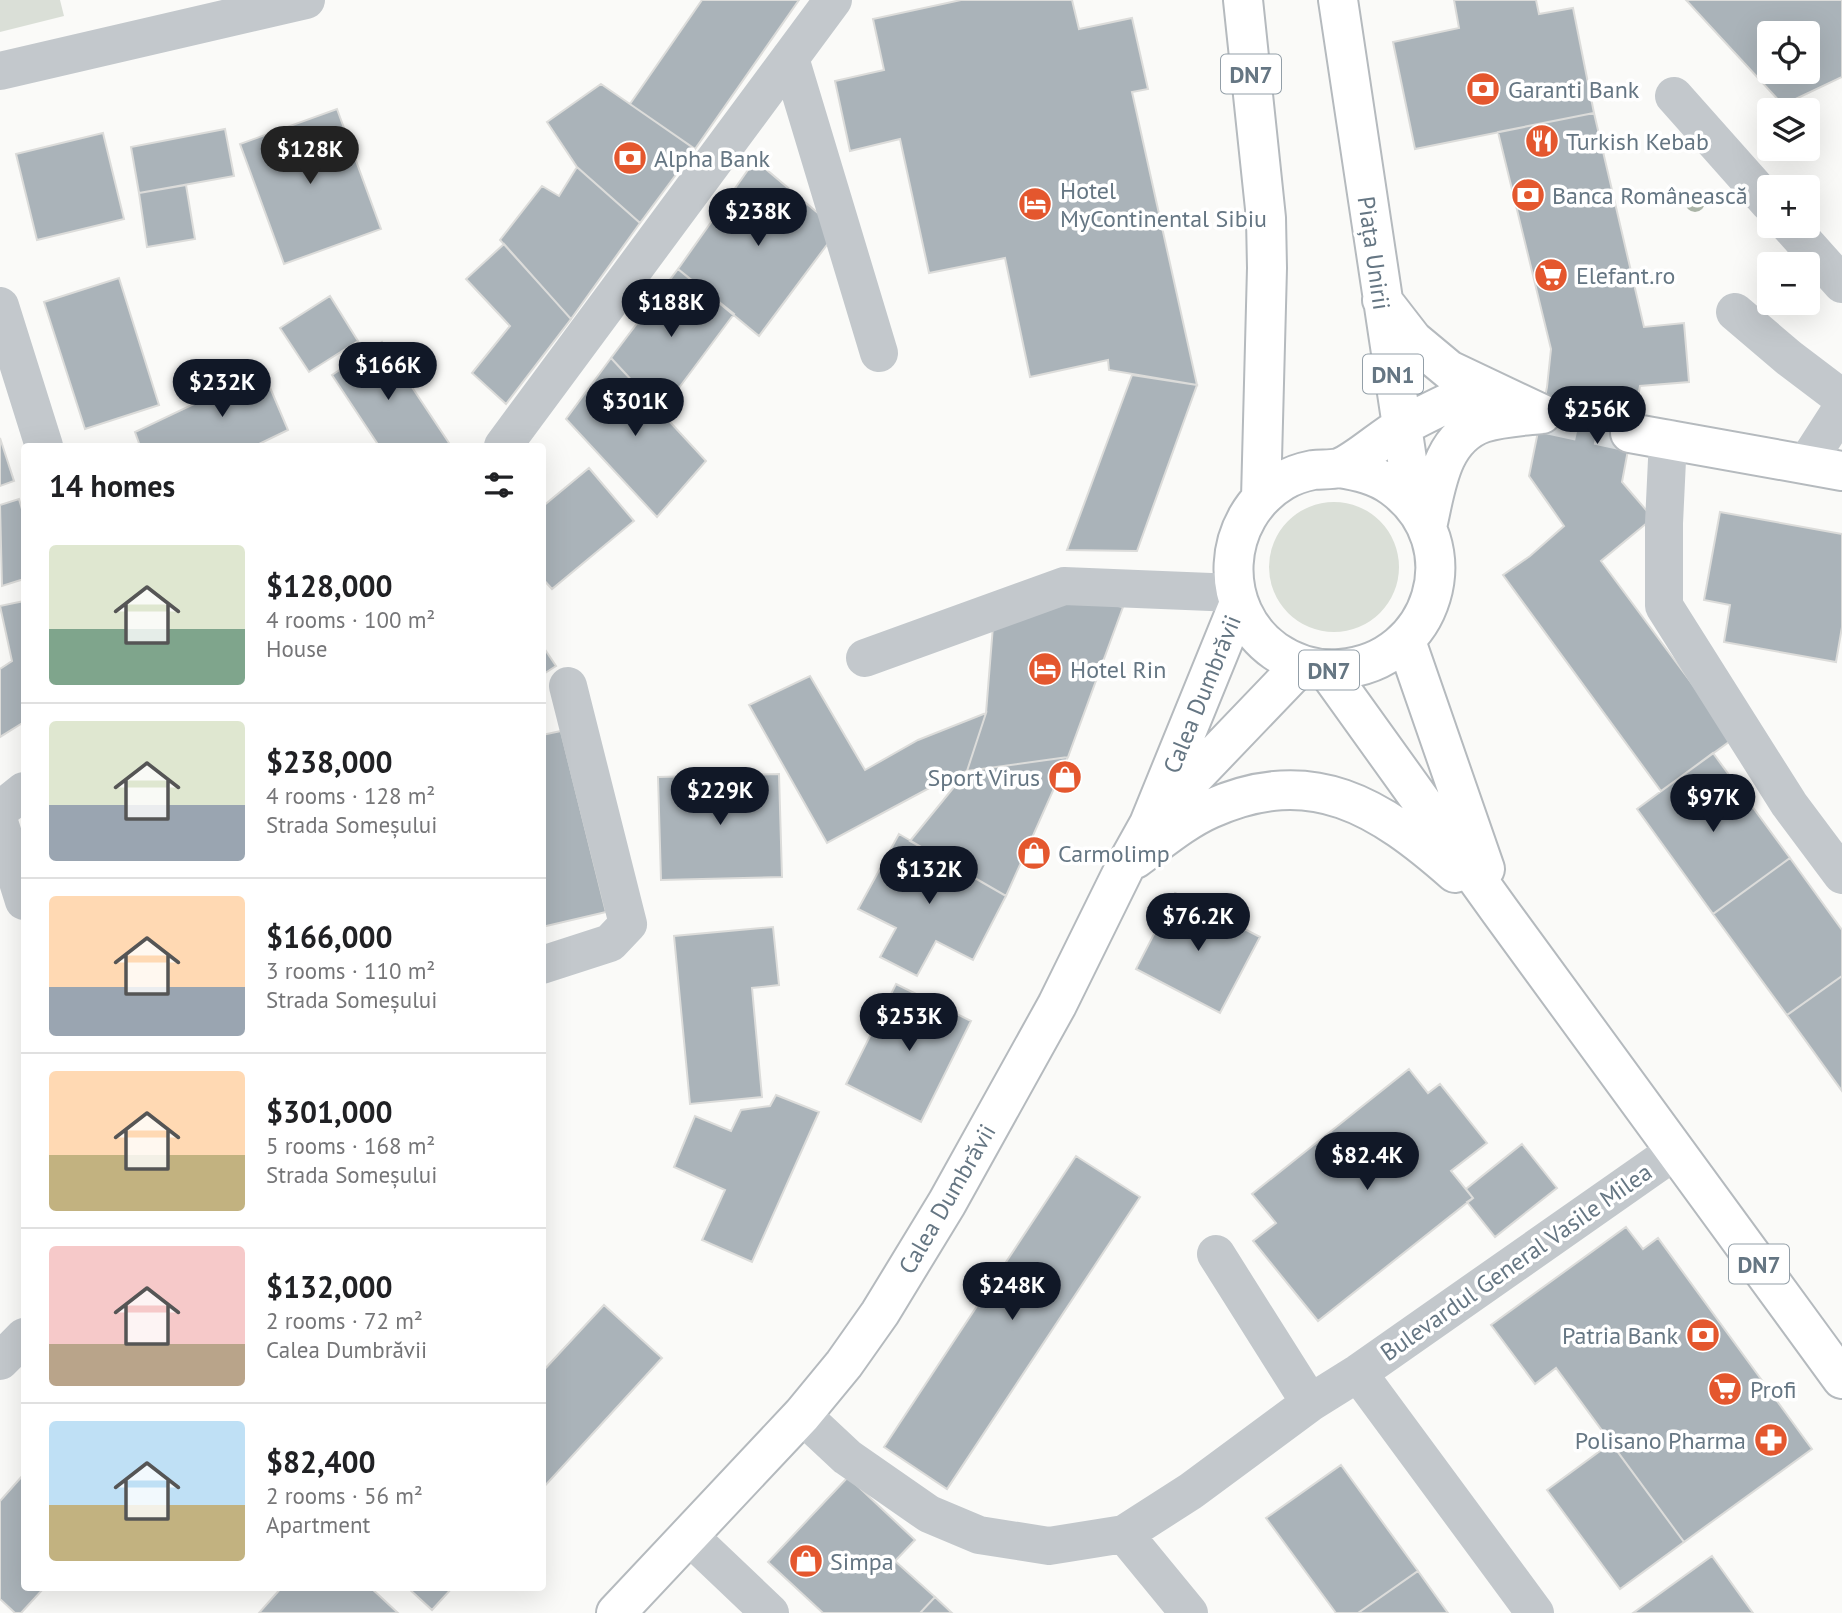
<!DOCTYPE html>
<html lang="en">
<head>
<meta charset="utf-8">
<style>
  :root { --surface:#fff; --page:#f2f2f2; --text:#202124; --muted:#757577; --line:#e0e0e0; --accent:#111827 }
  body { margin:0; font-family:"PT Sans",sans-serif; background:var(--page); color:var(--text); height:100vh; display:flex; flex-direction:column; font-size:26px; white-space:nowrap }
  * { box-sizing:border-box; margin:0 }
  p { font-size:23px; color:var(--muted) }
  .icon { flex:none; width:38px; height:38px; fill:none; stroke:currentColor; stroke-width:2; stroke-linecap:round; stroke-linejoin:round }
  .map { position:relative; flex:1; overflow:hidden }
  .sheet { position:absolute; left:21px; top:443px; width:525px; height:1148px; display:flex; flex-direction:column; background:var(--surface); border-radius:7px; box-shadow:0 7px 28px #0002 }
  .sheet>* { flex:none }
  .controls { position:absolute; left:1757px; top:21px; display:grid; gap:14px }
  .controls a { display:grid; place-items:center; width:63px; height:63px; border-radius:7px; background:var(--surface); box-shadow:0 7px 28px #0002; font-size:35px }
  .price { position:absolute; translate:-50% -60px; padding:0 16px; border-radius:24px; background:var(--accent); color:#fff; font-size:23px; line-height:46px; filter:drop-shadow(0 2px 4px #0008) }
  .price::after { content:''; position:absolute; left:50%; top:42px; width:21px; height:16px; margin-left:-10px; background:inherit; clip-path:polygon(0 0,100% 0,50% 100%) }
  .price.on { background:#222; color:#fff }
  ul { padding:0; list-style:none }
  li { display:flex; align-items:center; gap:21px; height:175px; padding:0 28px }
  li+li { border-top:2px solid var(--line) }
  li span { display:grid; place-items:center; flex:none; width:196px; height:140px; border-radius:7px; color:#555 }
  li>.icon { margin-inline-start:auto }
  span .icon { width:84px; height:84px; fill:#fffc; stroke-width:1 }
  li b { font-size:30px }
  h2 { display:flex; justify-content:space-between; align-items:center; height:84px; padding:0 28px; font-size:30px }
  .map>svg:first-child { display:block }
  .green { fill:#dadfd7 }
  .building { fill:#aab3b9; stroke:#dcdcda; stroke-width:2; fill-rule:evenodd }
  .lines { fill:none; stroke-linecap:round; stroke-linejoin:round }
  .major-tunnel { stroke:#d5d9db; stroke-width:38; stroke-dasharray:38 19; stroke-linecap:butt }
  .major-casing { stroke:#b5babe; stroke-width:42 }
  .minor { stroke:#c3c8cc; stroke-width:38 }
  .major { stroke:#fff; stroke-width:38 }
  .tree { fill:#aab4a7 }
  .labels { text-anchor:middle; dominant-baseline:central; stroke-width:7; stroke-linejoin:round; paint-order:stroke }
  .shield { fill:#fff; stroke:#939fa8; stroke-width:2 }
  .shield-label { font-size:23px; font-weight:bold; fill:#657683 }
  .poi-label { font-size:24px; fill:#657683; stroke:#fff; text-anchor:start }
  .street-label { font-size:24px; fill:#657683; stroke:#fff }
</style>
</head>
<body>
<div class="map">
<svg width="1842" height="1613" viewBox="0 0 1842 1613">
  <rect width="100%" height="100%" fill="#fafaf8"/>
  <path class="green" d="M 0,0 L 60,0 L 64,16 L 0,32 Z
    M1269 567a65 65 0 1 1 130 0a65 65 0 1 1-130 0Z"/>
  <path class="building" d="M 702,0 L 799,0 L 695,149 L 630,104 Z
    M 961,0 L 1072,0 L 1079,29 L 1132,18 L 1148,89 L 1132,92 L 1197,385 L 1109,370 L 1108,360 L 1030,377 L 1005,258 L 929,273 L 900,139 L 850,151 L 835,81 L 884,70 L 873,19 Z
    M 1454,0 L 1536,0 L 1539,14 L 1573,8 L 1594,113 L 1415,149 L 1393,42 L 1459,28 Z
    M 1686,0 L 1842,0 L 1842,77 L 1783,105 ZM 1769,33 L 1808,33 L 1808,72 L 1769,72 Z
    M 601,84 L 695,149 L 640,223 L 577,167 L 547,122 Z
    M 337,109 L 381,229 L 284,264 L 240,144 Z
    M 1594,113 L 1644,327 L 1684,323 L 1689,382 L 1640,386 L 1622,482 L 1653,518 L 1601,561 L 1733,739 L 1661,791 L 1503,575 L 1530,556 L 1564,526 L 1529,476 L 1547,387 L 1551,349 L 1498,132 Z
    M 225,129 L 234,176 L 139,193 L 131,147 Z
    M 103,133 L 124,219 L 37,240 L 16,154 Z
    M 755,160 L 838,230 L 759,336 L 678,269 Z
    M 577,167 L 640,223 L 571,319 L 500,240 L 542,186 L 559,196 Z
    M 186,185 L 195,239 L 147,247 L 139,193 Z
    M 504,244 L 571,319 L 506,404 L 472,373 L 510,326 L 466,279 Z
    M 678,269 L 734,314 L 661,412 L 611,358 Z
    M 119,278 L 159,405 L 85,429 L 44,302 Z
    M 330,296 L 358,341 L 309,372 L 280,328 Z
    M 382,342 L 451,446 L 379,446 L 332,375 Z
    M 611,358 L 706,461 L 657,517 L 566,419 Z
    M 263,371 L 288,430 L 255,446 L 140,446 L 135,432 Z
    M 1132,375 L 1197,385 L 1137,551 L 1067,550 Z
    M 0,438 L 14,481 L 0,486 Z
    M 589,468 L 634,521 L 552,589 L 542,578 L 542,507 Z
    M 19,499 L 24,516 L 24,579 L 2,586 L 0,505 Z
    M 1720,512 L 1842,534 L 1842,627 L 1836,662 L 1724,642 L 1730,605 L 1704,600 Z
    M 1074,596 L 1123,607 L 1068,757 L 967,771 L 986,713 L 993,626 Z
    M 24,601 L 24,722 L 0,737 L 0,669 L 12,661 L 0,606 Z
    M 542,645 L 556,666 L 542,675 Z
    M 810,676 L 865,770 L 918,740 L 986,713 L 967,771 L 948,778 L 827,843 L 749,705 Z
    M 561,731 L 606,912 L 542,927 L 542,735 Z
    M 1713,753 L 1790,858 L 1713,914 L 1637,809 Z
    M 1068,757 L 1006,896 L 910,841 L 967,771 Z
    M 779,774 L 782,877 L 661,880 L 658,777 Z
    M 899,834 L 1006,896 L 973,960 L 936,941 L 917,976 L 880,957 L 896,928 L 858,909 Z
    M 1790,858 L 1842,930 L 1842,976 L 1787,1015 L 1713,914 Z
    M 1175,893 L 1260,937 L 1220,1013 L 1136,969 Z
    M 773,927 L 779,985 L 752,988 L 762,1097 L 690,1104 L 674,936 Z
    M 1842,976 L 1842,1091 L 1787,1015 Z
    M 896,984 L 971,1021 L 921,1122 L 846,1084 Z
    M 1409,1069 L 1428,1093 L 1440,1084 L 1487,1143 L 1451,1171 L 1473,1198 L 1318,1321 L 1253,1241 L 1276,1223 L 1252,1194 Z
    M 776,1095 L 819,1112 L 752,1262 L 702,1240 L 725,1190 L 674,1167 L 695,1116 L 731,1131 L 741,1110 L 770,1106 Z
    M 1522,1144 L 1557,1188 L 1495,1237 L 1467,1202 L 1473,1198 L 1466,1189 Z
    M 1076,1156 L 1140,1197 L 947,1489 L 884,1447 Z
    M 1626,1227 L 1643,1249 L 1658,1238 L 1812,1449 L 1684,1542 L 1556,1368 L 1535,1384 L 1491,1325 Z
    M 604,1305 L 662,1358 L 542,1489 L 542,1372 Z
    M 1611,1443 L 1684,1542 L 1620,1589 L 1547,1490 Z
    M 1341,1465 L 1418,1571 L 1358,1613 L 1336,1613 L 1266,1518 Z
    M 24,1474 L 24,1587 L 45,1587 L 21,1613 L 15,1613 L 0,1599 L 0,1501 Z
    M 848,1477 L 915,1540 L 895,1561 L 935,1597 L 920,1613 L 823,1613 L 768,1562 Z
    M 1712,1556 L 1753,1613 L 1633,1613 Z
    M 1418,1571 L 1448,1613 L 1358,1613 Z
    M 282,1587 L 370,1587 L 398,1613 L 259,1613 Z
    M 407,1587 L 453,1587 L 432,1610 Z
    M 935,1597 L 952,1613 L 920,1613 Z"/>
  <g class="lines">
    <path class="major-tunnel" d="M 1542,414 L 1630,433"/>
    <g class="major-casing">
      <path id="major" d="M 1243,0 L 1266,218 L 1267,268 L 1261,498
        M 1338,0 L 1414,506
        M 1382,300 L 1413,340 L 1449,370 L 1542,414
        M 1630,433 L 1842,471
        M 1339,468 C 1358,471 1377,475 1393,487 C 1471,544 1434,662 1340,669 C 1317,671 1294,664 1275,651 C 1216,609 1221,518 1283,481 C 1291,476 1303,472 1313,470 C 1321,469 1331,470 1339,468 C 1356,462 1383,437 1401,427 C 1427,412 1455,400 1482,387
        M 1427,527 C 1436,489 1440,438 1483,423 C 1501,417 1523,416 1542,414
        M 1406,641 L 1485,869
        M 1327,670 L 1500,911 L 1842,1379
        M 1162,810 L 1301,665
        M 1135,859 C 1159,842 1183,821 1210,809 C 1312,763 1380,807 1455,873
        M 616,1613 L 802,1415 L 844,1364 L 880,1313 L 947,1203 L 1057,1005 L 1125,867 L 1149,824 L 1239,603"/>
    </g>
    <path class="minor" d="M 790,58 L 879,353
      M 0,71 L 306,0
      M 1674,96 L 1769,203
      M 1790,226 L 1842,284
      M 0,306 L 44,446
      M 1735,312 L 1789,358 L 1842,398
      M 1668,439 L 1664,523 L 1664,606 L 1789,804 L 1842,875
      M 503,446 L 833,0
      M 1806,464 L 1842,408
      M 865,658 L 1064,586 L 1235,593
      M 0,810 L 24,791
      M 0,825 L 24,901
      M 542,965 L 610,943 L 628,924 L 568,686
      M 1216,1254 L 1310,1403
      M 0,1361 L 24,1337
      M 1358,1373 L 1535,1613
      M 802,1415 L 847,1457 L 929,1514 L 979,1535 L 1049,1546 L 1124,1534 L 1191,1491 L 1310,1403 L 1358,1373 L 1675,1151
      M 1124,1534 L 1189,1613
      M 689,1536 L 770,1613"/>
    <use href="#major" class="major"/>
  </g>
  <circle class="tree" cx="1695" cy="202" r="10"/>
  <defs>
    <g id="bank-disc" transform="scale(1.75)"><circle r="9.5" fill="#e4572e" stroke="#fff"/><path d="M-6-4H6V4H-6ZM0-2.3a2.3 2.3 0 1 0 0 4.6a2.3 2.3 0 1 0 0-4.6Z" fill="#fff"/></g>
    <g id="restaurant-disc" transform="scale(1.75)"><circle r="9.5" fill="#e4572e" stroke="#fff"/><path d="M-5-6h1v4h1v-4h1v4h1v-4h1v5L-1.5 .5V6h-2V.5L-5-1ZM5-6V6H3V1.5H1.5Q1.5-4 5-6Z" fill="#fff"/></g>
    <g id="hotel-disc" transform="scale(1.75)"><circle r="9.5" fill="#e4572e" stroke="#fff"/><path d="M-6-4.5h1.5V1H6V5H4.5V3h-9V5H-6ZM-4 0a1.8 1.8 0 1 1 3.6 0ZM.5 0V-2.5h3Q6-2.5 6 0Z" fill="#fff"/></g>
    <g id="supermarket-disc" transform="scale(1.75)"><circle r="9.5" fill="#e4572e" stroke="#fff"/><path d="M-6-5.5h2.5l.6 2H6L4.5 2H-2.5L-4.4-4H-6ZM-1.5 3.2a1.3 1.3 0 1 0 .1 0ZM3 3.2a1.3 1.3 0 1 0 .1 0Z" fill="#fff"/></g>
    <g id="shop-disc" transform="scale(1.75)"><circle r="9.5" fill="#e4572e" stroke="#fff"/><path d="M-5-2.5h2.3a2.7 3.5 0 0 1 5.4 0H5L5.5 6h-11ZM-1.5-2.5h3a1.5 2.3 0 0 0-3 0Z" fill="#fff"/></g>
    <g id="pharmacy-disc" transform="scale(1.75)"><circle r="9.5" fill="#e4572e" stroke="#fff"/><path d="M-2-6h4v4h4v4h-4v4h-4v-4h-4v-4h4Z" fill="#fff"/></g>
  </defs>
  <g fill-rule="evenodd">
    <use href="#bank-disc" x="1483" y="89"/>
    <use href="#restaurant-disc" x="1542" y="141"/>
    <use href="#bank-disc" x="630" y="158"/>
    <use href="#bank-disc" x="1528" y="195"/>
    <use href="#hotel-disc" x="1035" y="204"/>
    <use href="#supermarket-disc" x="1551" y="275"/>
    <use href="#hotel-disc" x="1045" y="669"/>
    <use href="#shop-disc" x="1065" y="777"/>
    <use href="#shop-disc" x="1034" y="853"/>
    <use href="#bank-disc" x="1703" y="1335"/>
    <use href="#supermarket-disc" x="1725" y="1389"/>
    <use href="#pharmacy-disc" x="1771" y="1440"/>
    <use href="#shop-disc" x="806" y="1561"/>
  </g>
  <g class="labels">
    <g class="shield">
      <rect x="1221" y="54.5" width="60" height="39" rx="5"/>
      <rect x="1363" y="354.5" width="60" height="39" rx="5"/>
      <rect x="1299" y="650.5" width="60" height="39" rx="5"/>
      <rect x="1729" y="1244.5" width="60" height="39" rx="5"/>
    </g>
    <g class="shield-label">
      <text x="1251" y="74">DN7</text>
      <text x="1393" y="374">DN1</text>
      <text x="1329" y="670">DN7</text>
      <text x="1759" y="1264">DN7</text>
    </g>
    <g class="poi-label">
      <text x="1508" y="89">Garanti Bank</text>
      <text x="1566" y="141">Turkish Kebab</text>
      <text x="654" y="158">Alpha Bank</text>
      <text x="1060" y="190">Hotel<tspan x="1060" dy="28">MyContinental Sibiu</tspan></text>
      <text x="1552" y="195">Banca Românească</text>
      <text x="1576" y="275">Elefant.ro</text>
      <text x="1070" y="669">Hotel Rin</text>
      <text x="1040" y="777" text-anchor="end">Sport Virus</text>
      <text x="1058" y="853">Carmolimp</text>
      <text x="1678" y="1335" text-anchor="end">Patria Bank</text>
      <text x="1750" y="1389">Profi</text>
      <text x="1746" y="1440" text-anchor="end">Polisano Pharma</text>
      <text x="830" y="1561">Simpa</text>
    </g>
    <g class="street-label">
      <text transform="translate(1374 253) rotate(82)">Piața Unirii</text>
      <text transform="translate(1202 694) rotate(-68)">Calea Dumbrăvii</text>
      <text transform="translate(947 1199) rotate(-60)">Calea Dumbrăvii</text>
      <text transform="translate(1516 1262) rotate(-35)">Bulevardul General Vasile Milea</text>
    </g>
  </g>
</svg>
<div class="controls">
<a><svg class="icon" aria-label="locate" viewBox="0 0 24 24"><circle cx="12" cy="12" r="6"/><path d="M12 2v4M12 18v4M2 12h4M18 12h4"/></svg></a>
<a><svg class="icon" aria-label="layers" viewBox="0 0 24 24"><path d="M12 4l9 5-9 5-9-5zM3 14l9 5 9-5"/></svg></a>
<a>+</a>
<a>−</a>
</div>
<b class="price on" style="left:310px;top:186px">$128K</b>
<b class="price" style="left:758px;top:248px">$238K</b>
<b class="price" style="left:671px;top:339px">$188K</b>
<b class="price" style="left:388px;top:402px">$166K</b>
<b class="price" style="left:222px;top:419px">$232K</b>
<b class="price" style="left:635px;top:438px">$301K</b>
<b class="price" style="left:1597px;top:446px">$256K</b>
<b class="price" style="left:720px;top:827px">$229K</b>
<b class="price" style="left:1713px;top:834px">$97K</b>
<b class="price" style="left:929px;top:906px">$132K</b>
<b class="price" style="left:1198px;top:953px">$76.2K</b>
<b class="price" style="left:909px;top:1053px">$253K</b>
<b class="price" style="left:1367px;top:1192px">$82.4K</b>
<b class="price" style="left:1012px;top:1322px">$248K</b>
<section class="sheet">
<h2>14 homes<svg class="icon" aria-label="filters" viewBox="0 0 24 24"><path d="M4 7h16M4 17h16"/><circle cx="9" cy="7" r="2"/><circle cx="15" cy="17" r="2"/></svg></h2>
<ul>
<li><span style="background:linear-gradient(#dfe7d0 60%,#7fa58c 0)"><svg class="icon" aria-label="home" viewBox="0 0 24 24"><path d="M3 11l9-7 9 7M6 9v11h12V9"/></svg></span><div><b>$128,000</b><p>4 rooms · 100 m²</p><p>House</p></div></li>
<li><span style="background:linear-gradient(#dfe7d0 60%,#9aa5b1 0)"><svg class="icon" aria-label="home" viewBox="0 0 24 24"><path d="M3 11l9-7 9 7M6 9v11h12V9"/></svg></span><div><b>$238,000</b><p>4 rooms · 128 m²</p><p>Strada Someșului</p></div></li>
<li><span style="background:linear-gradient(#ffd9b3 65%,#9aa5b1 0)"><svg class="icon" aria-label="home" viewBox="0 0 24 24"><path d="M3 11l9-7 9 7M6 9v11h12V9"/></svg></span><div><b>$166,000</b><p>3 rooms · 110 m²</p><p>Strada Someșului</p></div></li>
<li><span style="background:linear-gradient(#ffd9b3 60%,#c2b280 0)"><svg class="icon" aria-label="home" viewBox="0 0 24 24"><path d="M3 11l9-7 9 7M6 9v11h12V9"/></svg></span><div><b>$301,000</b><p>5 rooms · 168 m²</p><p>Strada Someșului</p></div></li>
<li><span style="background:linear-gradient(#f6c9c9 70%,#b9a48a 0)"><svg class="icon" aria-label="home" viewBox="0 0 24 24"><path d="M3 11l9-7 9 7M6 9v11h12V9"/></svg></span><div><b>$132,000</b><p>2 rooms · 72 m²</p><p>Calea Dumbrăvii</p></div></li>
<li><span style="background:linear-gradient(#bfe0f5 60%,#c2b280 0)"><svg class="icon" aria-label="home" viewBox="0 0 24 24"><path d="M3 11l9-7 9 7M6 9v11h12V9"/></svg></span><div><b>$82,400</b><p>2 rooms · 56 m²</p><p>Apartment</p></div></li>
</ul>
</section>
</div>
</body>
</html>
